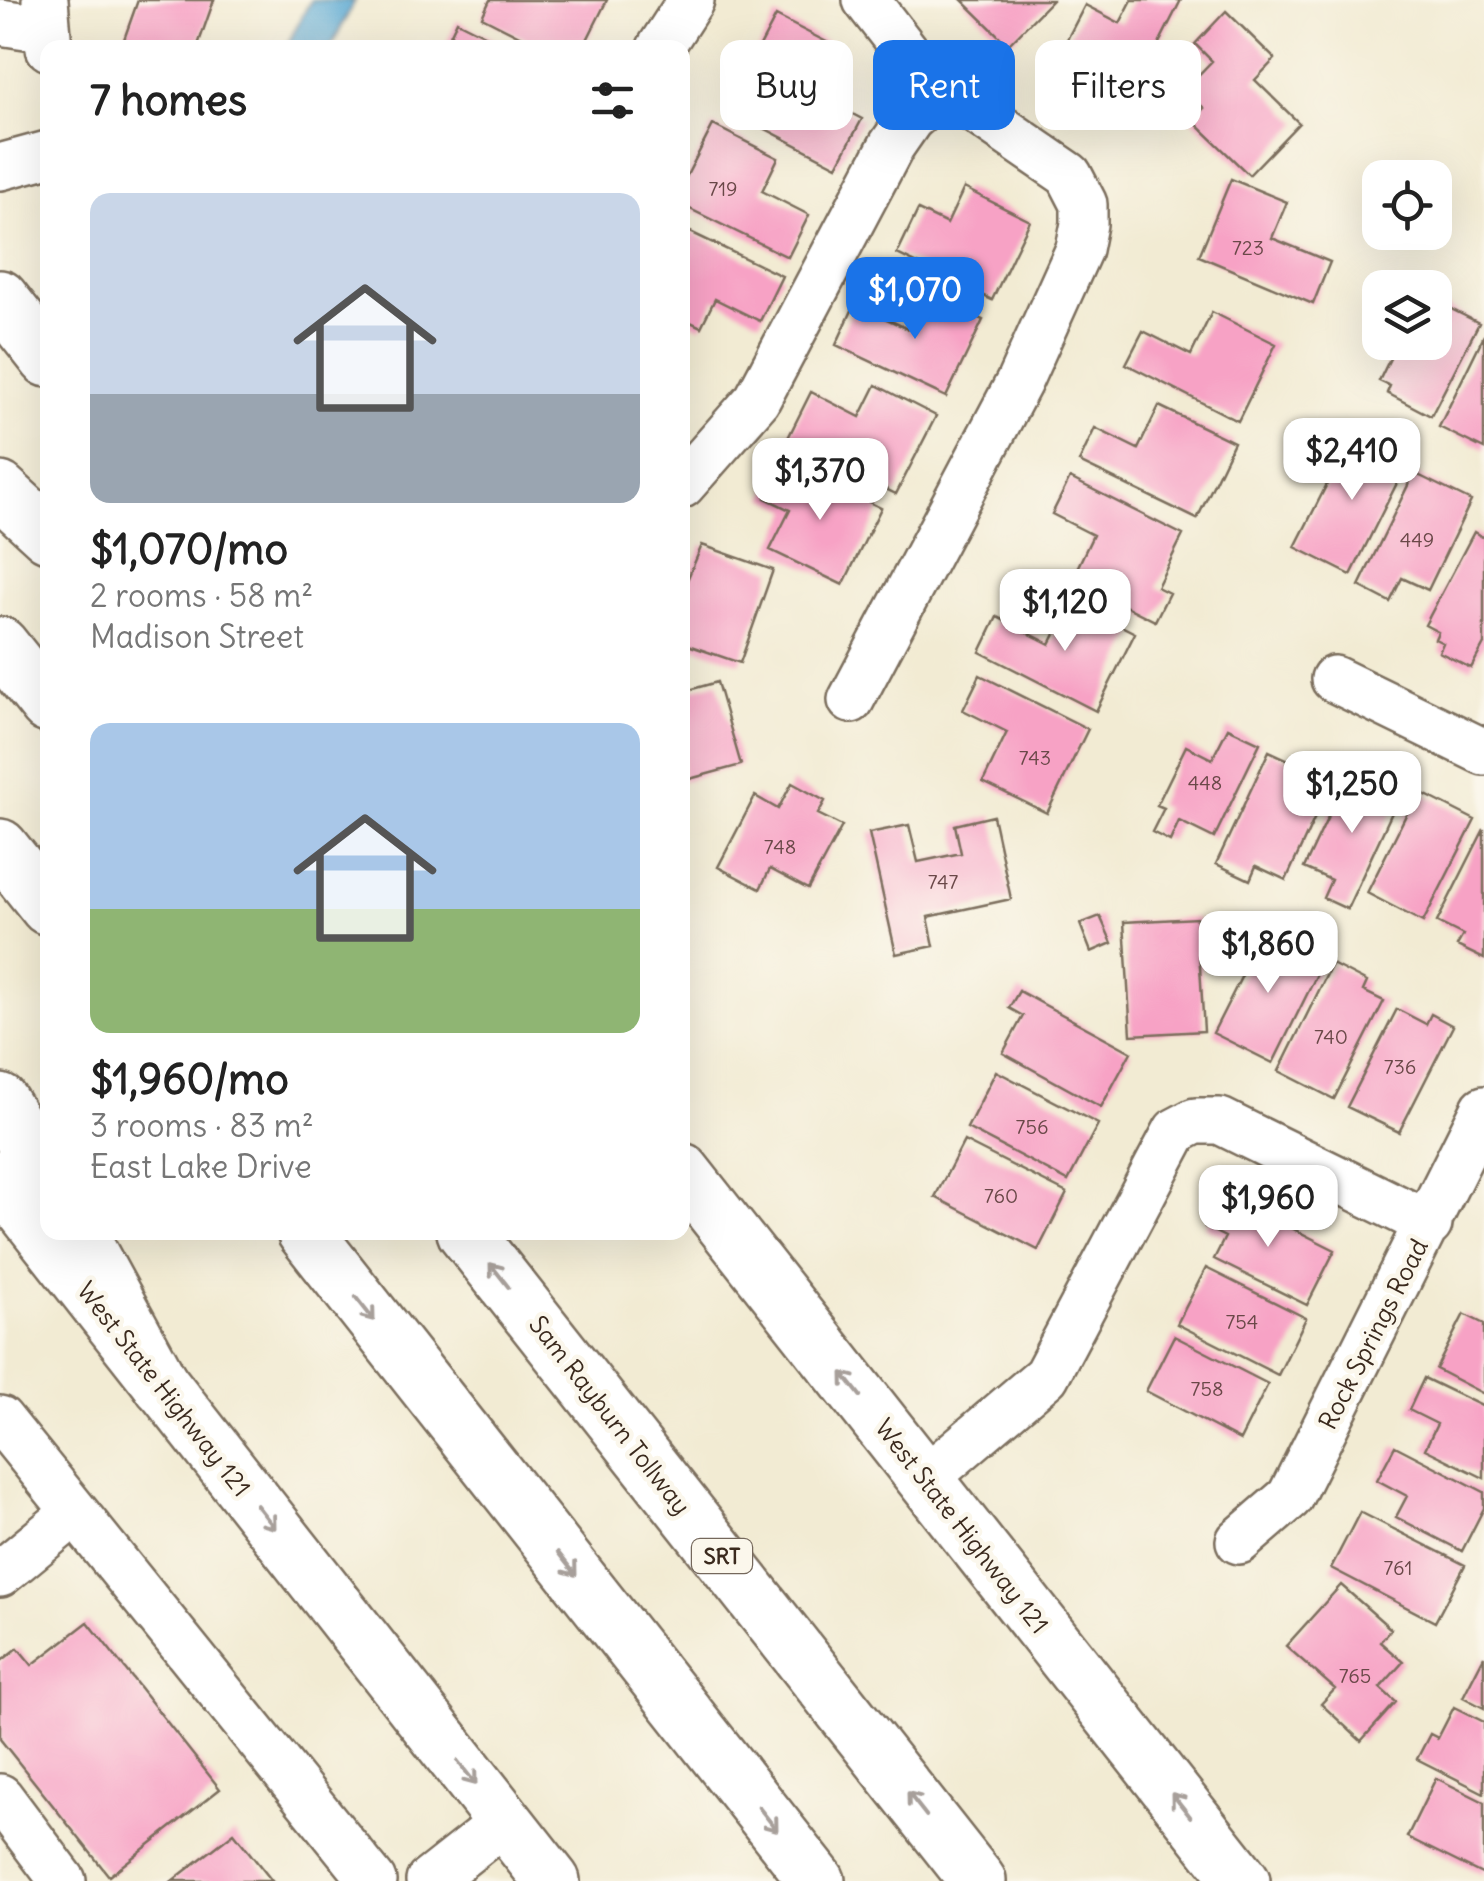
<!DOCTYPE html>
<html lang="en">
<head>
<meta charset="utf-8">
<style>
  :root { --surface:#fff; --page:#f2f2f2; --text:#222; --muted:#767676; --accent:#1a73e8 }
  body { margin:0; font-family:Delius,sans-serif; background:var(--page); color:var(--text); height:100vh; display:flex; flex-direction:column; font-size:38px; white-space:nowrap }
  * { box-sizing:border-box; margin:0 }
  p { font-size:32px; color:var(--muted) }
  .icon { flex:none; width:55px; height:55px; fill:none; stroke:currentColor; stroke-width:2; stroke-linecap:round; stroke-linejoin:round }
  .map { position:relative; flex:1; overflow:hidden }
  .sheet { position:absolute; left:40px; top:40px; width:650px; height:1200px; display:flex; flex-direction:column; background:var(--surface); border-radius:20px; box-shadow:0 10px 40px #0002 }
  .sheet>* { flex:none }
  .hud { position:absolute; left:720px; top:40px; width:612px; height:90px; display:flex; gap:20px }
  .buttons { position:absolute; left:1362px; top:160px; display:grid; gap:20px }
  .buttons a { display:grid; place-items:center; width:90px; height:90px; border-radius:20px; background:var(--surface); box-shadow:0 10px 40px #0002; font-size:50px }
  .price { position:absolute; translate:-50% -85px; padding:0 22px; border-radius:20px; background:#fff; color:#222; font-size:32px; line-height:65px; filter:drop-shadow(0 2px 5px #0008) }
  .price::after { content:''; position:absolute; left:50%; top:60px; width:30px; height:22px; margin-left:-15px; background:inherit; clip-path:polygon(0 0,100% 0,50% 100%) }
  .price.active { background:var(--accent); color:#fff }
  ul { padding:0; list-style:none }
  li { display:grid; align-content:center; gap:20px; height:530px; padding:0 50px }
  li span { display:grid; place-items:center; height:310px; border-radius:20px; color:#555 }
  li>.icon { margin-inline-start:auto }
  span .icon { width:180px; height:180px; fill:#fffc; stroke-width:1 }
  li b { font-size:42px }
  h2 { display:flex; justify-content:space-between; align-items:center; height:120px; padding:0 50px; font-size:42px }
  .chip { padding:0 35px; border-radius:20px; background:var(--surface); box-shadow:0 10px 40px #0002; font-size:35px; line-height:90px }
  .chip.active { background:var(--accent); color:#fff }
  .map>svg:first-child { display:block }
  .water { fill:#59a7d2; stroke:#4a6878; stroke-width:2.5 }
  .building { fill:#f7a2c5 }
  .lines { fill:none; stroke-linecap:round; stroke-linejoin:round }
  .minor-casing { stroke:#7b6e5d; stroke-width:50 }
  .major-casing { stroke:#7b6e5d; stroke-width:60 }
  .highway-casing { stroke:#7b6e5d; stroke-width:60 }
  .minor { stroke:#fff; stroke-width:45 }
  .major { stroke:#fff; stroke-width:55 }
  .highway { stroke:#fff; stroke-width:55 }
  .oneway { stroke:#a79f9a }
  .labels { text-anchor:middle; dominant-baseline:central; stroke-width:9; stroke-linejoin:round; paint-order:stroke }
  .number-label { font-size:20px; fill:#6a4848 }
  .shield { fill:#fbf7ec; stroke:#75685c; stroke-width:2.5 }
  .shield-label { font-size:22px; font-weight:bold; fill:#3b2a1e }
  .street-label { font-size:25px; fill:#3b2a1e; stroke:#fbf7ec }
</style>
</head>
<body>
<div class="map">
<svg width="1484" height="1881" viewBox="0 0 1484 1881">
  <rect width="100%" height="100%" fill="#fbf7ec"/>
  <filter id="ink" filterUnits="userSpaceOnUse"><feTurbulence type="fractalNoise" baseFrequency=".01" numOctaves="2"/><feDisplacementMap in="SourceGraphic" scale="20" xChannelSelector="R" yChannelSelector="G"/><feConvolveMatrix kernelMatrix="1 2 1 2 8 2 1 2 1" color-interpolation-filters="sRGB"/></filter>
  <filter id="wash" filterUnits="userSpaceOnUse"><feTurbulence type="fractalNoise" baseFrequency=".0048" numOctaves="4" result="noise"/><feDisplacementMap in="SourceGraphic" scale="40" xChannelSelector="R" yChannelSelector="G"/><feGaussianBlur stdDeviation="2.25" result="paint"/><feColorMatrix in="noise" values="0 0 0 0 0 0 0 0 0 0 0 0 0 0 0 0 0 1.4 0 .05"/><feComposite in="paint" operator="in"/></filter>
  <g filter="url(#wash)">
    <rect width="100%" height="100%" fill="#f2ebd3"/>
    <path class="water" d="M 311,0 L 355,0 L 331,47 L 286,47 Z"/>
    <g id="blocks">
      <path class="building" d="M 138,0 L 214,0 L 197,48 L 129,48 L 122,45 Z
        M 490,0 L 607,0 L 583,48 L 543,48 L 482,17 Z
        M 962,0 L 1052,0 L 1008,45 Z
        M 1132,0 L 1181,0 L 1124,112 L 1049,74 L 1085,5 L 1120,23 Z
        M 1226,11 L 1275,59 L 1255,80 L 1299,123 L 1249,175 L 1192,120 L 1204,108 L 1184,90 L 1212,61 L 1195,44 Z
        M 776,16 L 846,52 L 822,98 L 862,119 L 837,166 L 727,109 Z
        M 457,21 L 511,48 L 444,48 Z
        M 713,125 L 778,158 L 762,191 L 809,215 L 788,257 L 682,205 L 682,185 Z
        M 1231,179 L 1287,202 L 1272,238 L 1330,262 L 1313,304 L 1199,256 Z
        M 964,188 L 1030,221 L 992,300 L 897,254 L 918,210 L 947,224 Z
        M 682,228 L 782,276 L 760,321 L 715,299 L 701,327 L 682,318 Z
        M 925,293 L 983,320 L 946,397 L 836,345 L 855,304 L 908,329 Z
        M 1441,304 L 1479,323 L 1431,416 L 1387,393 L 1390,386 L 1379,381 L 1398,342 L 1435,342 L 1435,315 Z
        M 1212,312 L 1276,344 L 1238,421 L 1126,364 L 1143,331 L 1191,355 Z
        M 1484,335 L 1484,449 L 1439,427 Z
        M 876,385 L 936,416 L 896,494 L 787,440 L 811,392 L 860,417 Z
        M 1159,406 L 1234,442 L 1197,519 L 1079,462 L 1095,428 L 1138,449 Z
        M 1354,431 L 1409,459 L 1351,575 L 1295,547 Z
        M 783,460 L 881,508 L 843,585 L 770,550 L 790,510 L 765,498 Z
        M 1414,473 L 1471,501 L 1428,590 L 1402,578 L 1390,602 L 1359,586 Z
        M 1070,478 L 1183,535 L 1157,587 L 1169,593 L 1155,621 L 1072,579 L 1093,535 L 1052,514 Z
        M 1474,532 L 1484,538 L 1484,644 L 1471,668 L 1439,652 L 1443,643 L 1435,639 L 1438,632 L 1425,625 Z
        M 702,545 L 773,570 L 740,663 L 682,643 L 682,592 Z
        M 1072,601 L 1135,633 L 1096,711 L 980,652 L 997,617 L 1050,644 Z
        M 980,675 L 1088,729 L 1047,813 L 983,782 L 1007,732 L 963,710 Z
        M 717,682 L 741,765 L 682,781 L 682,692 Z
        M 1228,728 L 1260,743 L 1214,838 L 1179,821 L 1170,841 L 1152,832 L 1164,808 L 1157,805 L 1186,746 L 1212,759 Z
        M 1269,751 L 1332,780 L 1286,880 L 1256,866 L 1250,880 L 1216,864 Z
        M 1350,770 L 1401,793 L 1347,909 L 1323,898 L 1331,880 L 1304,868 Z
        M 792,783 L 825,801 L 818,814 L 842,826 L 808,889 L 770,869 L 760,889 L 718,867 L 755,796 L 778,809 Z
        M 1418,791 L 1475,820 L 1423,922 L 1367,893 Z
        M 993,816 L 1011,899 L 928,917 L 934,946 L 896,954 L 869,833 L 909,825 L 918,862 L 961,853 L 955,825 Z
        M 1484,829 L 1484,959 L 1457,946 L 1463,935 L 1437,922 Z
        M 1100,916 L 1112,943 L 1091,952 L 1080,924 Z
        M 1197,918 L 1204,1031 L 1131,1035 L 1124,922 Z
        M 1267,926 L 1297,941 L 1292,949 L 1322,964 L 1273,1063 L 1213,1033 Z
        M 1332,964 L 1367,982 L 1363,991 L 1384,1001 L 1334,1099 L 1279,1071 Z
        M 1019,991 L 1131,1052 L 1101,1107 L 1003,1053 L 1023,1016 L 1009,1008 Z
        M 1397,1009 L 1426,1024 L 1431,1014 L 1453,1026 L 1399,1132 L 1347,1107 Z
        M 996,1071 L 1098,1124 L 1068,1181 L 967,1128 Z
        M 964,1141 L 1067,1193 L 1038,1250 L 935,1197 Z
        M 1222,1193 L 1335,1250 L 1307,1305 L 1214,1259 L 1225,1237 L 1205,1227 Z
        M 1206,1268 L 1306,1318 L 1278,1375 L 1177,1324 Z
        M 1464,1314 L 1484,1324 L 1484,1394 L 1436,1369 Z
        M 1174,1336 L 1268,1384 L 1240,1440 L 1146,1391 Z
        M 1424,1378 L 1484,1407 L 1484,1478 L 1425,1449 L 1437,1424 L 1409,1410 Z
        M 1395,1446 L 1484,1492 L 1484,1508 L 1462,1551 L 1396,1517 L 1407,1496 L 1377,1480 Z
        M 1360,1512 L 1465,1565 L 1435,1622 L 1331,1568 Z
        M 1341,1585 L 1391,1629 L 1380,1642 L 1403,1662 L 1380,1688 L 1396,1702 L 1361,1741 L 1321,1704 L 1335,1689 L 1286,1646 Z
        M 88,1622 L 220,1789 L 109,1876 L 0,1739 L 0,1662 L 18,1648 L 32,1665 Z
        M 1484,1656 L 1484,1708 L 1463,1697 Z
        M 1454,1707 L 1484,1722 L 1484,1793 L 1417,1759 L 1430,1734 L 1438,1738 Z
        M 1436,1778 L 1484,1802 L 1484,1875 L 1407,1837 Z
        M 234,1833 L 272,1881 L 172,1881 Z"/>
    </g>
  </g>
  <g filter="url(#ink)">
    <use href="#blocks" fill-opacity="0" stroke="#7b6e5d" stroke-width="2.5"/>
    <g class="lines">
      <g class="minor-casing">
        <path id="minor" d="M 45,0 L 49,48
          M 0,22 L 46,29
          M 660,48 L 691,0
          M 0,167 L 48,154
          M 682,485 L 757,400 L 892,145 L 910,119 L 945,88
          M 1334,679 L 1484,752
          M 851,700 L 1019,382 L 1079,249 L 1084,224 L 1084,204 L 1069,175 L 951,94 L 908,54 L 866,0
          M 0,1419 L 373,1881
          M 925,1479 L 1046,1376 L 1176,1131 L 1195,1121 L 1220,1121 L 1429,1224
          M 1239,1541 L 1290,1497 L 1484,1109
          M 0,1574 L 73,1514
          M 0,1797 L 63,1881
          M 429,1881 L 505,1821"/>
      </g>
      <g class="major-casing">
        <path id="major" d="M 0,298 L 48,359
          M 682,1171 L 1242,1881
          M 0,1179 L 552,1881"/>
      </g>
      <g class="highway-casing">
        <path id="highway" d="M 0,490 L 48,534
          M 0,645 L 48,705
          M 0,847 L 48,907
          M 0,1102 L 48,1179
          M 78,1232 L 162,1386
          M 305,1232 L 817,1881
          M 465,1232 L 978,1881"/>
      </g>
      <use href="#minor" class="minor"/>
      <use href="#major" class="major"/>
      <use href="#highway" class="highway"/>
    </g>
    <defs><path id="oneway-shaft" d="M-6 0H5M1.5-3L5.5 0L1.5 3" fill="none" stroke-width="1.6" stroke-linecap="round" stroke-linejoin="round" transform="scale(2.5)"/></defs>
    <g class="oneway">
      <use href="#oneway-shaft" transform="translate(499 1275) rotate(-128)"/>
      <use href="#oneway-shaft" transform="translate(365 1309) rotate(52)"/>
      <use href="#oneway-shaft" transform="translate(851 1384) rotate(-128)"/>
      <use href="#oneway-shaft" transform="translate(266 1517) rotate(52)"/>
      <use href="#oneway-shaft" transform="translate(567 1564) rotate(52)"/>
      <use href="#oneway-shaft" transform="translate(467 1773) rotate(52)"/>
      <use href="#oneway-shaft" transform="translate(917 1804) rotate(-128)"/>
      <use href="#oneway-shaft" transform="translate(1181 1805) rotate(-128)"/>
      <use href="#oneway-shaft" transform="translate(768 1819) rotate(52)"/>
    </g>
  </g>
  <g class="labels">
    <g class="number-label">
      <text x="723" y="188">719</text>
      <text x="1248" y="247">723</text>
      <text x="1417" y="539">449</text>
      <text x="1035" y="757">743</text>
      <text x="1205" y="782">448</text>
      <text x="780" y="846">748</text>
      <text x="943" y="881">747</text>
      <text x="1331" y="1036">740</text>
      <text x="1400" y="1066">736</text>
      <text x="1032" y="1126">756</text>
      <text x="1001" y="1195">760</text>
      <text x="1242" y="1321">754</text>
      <text x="1207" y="1388">758</text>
      <text x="1398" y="1567">761</text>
      <text x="1355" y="1675">765</text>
    </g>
    <rect class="shield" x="692" y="1539" width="60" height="34" rx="8"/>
    <g class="shield-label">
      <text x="722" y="1556">SRT</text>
    </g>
    <g class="street-label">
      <text transform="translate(1373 1334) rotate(-63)">Rock Springs Road</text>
      <text transform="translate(164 1389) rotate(52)">West State Highway 121</text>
      <text transform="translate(610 1415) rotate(52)">Sam Rayburn Tollway</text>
      <text transform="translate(962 1526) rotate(52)">West State Highway 121</text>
    </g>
  </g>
</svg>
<div class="buttons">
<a><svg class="icon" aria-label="locate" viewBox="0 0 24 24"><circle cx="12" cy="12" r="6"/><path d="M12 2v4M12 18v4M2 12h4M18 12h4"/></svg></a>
<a><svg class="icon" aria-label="layers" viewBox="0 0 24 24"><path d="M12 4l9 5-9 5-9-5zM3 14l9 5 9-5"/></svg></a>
</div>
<b class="price active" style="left:915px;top:342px">$1,070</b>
<b class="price" style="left:1352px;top:503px">$2,410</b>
<b class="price" style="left:820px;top:523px">$1,370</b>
<b class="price" style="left:1065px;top:654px">$1,120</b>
<b class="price" style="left:1352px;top:836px">$1,250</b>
<b class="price" style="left:1268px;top:996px">$1,860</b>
<b class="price" style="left:1268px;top:1250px">$1,960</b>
<div class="hud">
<a class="chip">Buy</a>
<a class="chip active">Rent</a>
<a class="chip">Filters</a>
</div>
<section class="sheet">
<h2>7 homes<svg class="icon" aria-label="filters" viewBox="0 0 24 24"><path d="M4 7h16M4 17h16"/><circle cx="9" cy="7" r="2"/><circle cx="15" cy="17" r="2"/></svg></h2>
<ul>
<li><span style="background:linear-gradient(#c9d6e8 65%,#9aa5b1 0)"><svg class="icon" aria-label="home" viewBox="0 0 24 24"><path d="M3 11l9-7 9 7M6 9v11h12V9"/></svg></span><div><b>$1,070/mo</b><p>2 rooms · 58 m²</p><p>Madison Street</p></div></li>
<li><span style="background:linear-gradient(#a9c7e8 60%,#8fb573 0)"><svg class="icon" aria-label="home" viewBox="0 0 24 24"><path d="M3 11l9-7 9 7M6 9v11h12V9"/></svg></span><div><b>$1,960/mo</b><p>3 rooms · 83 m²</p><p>East Lake Drive</p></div></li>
</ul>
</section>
</div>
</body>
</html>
